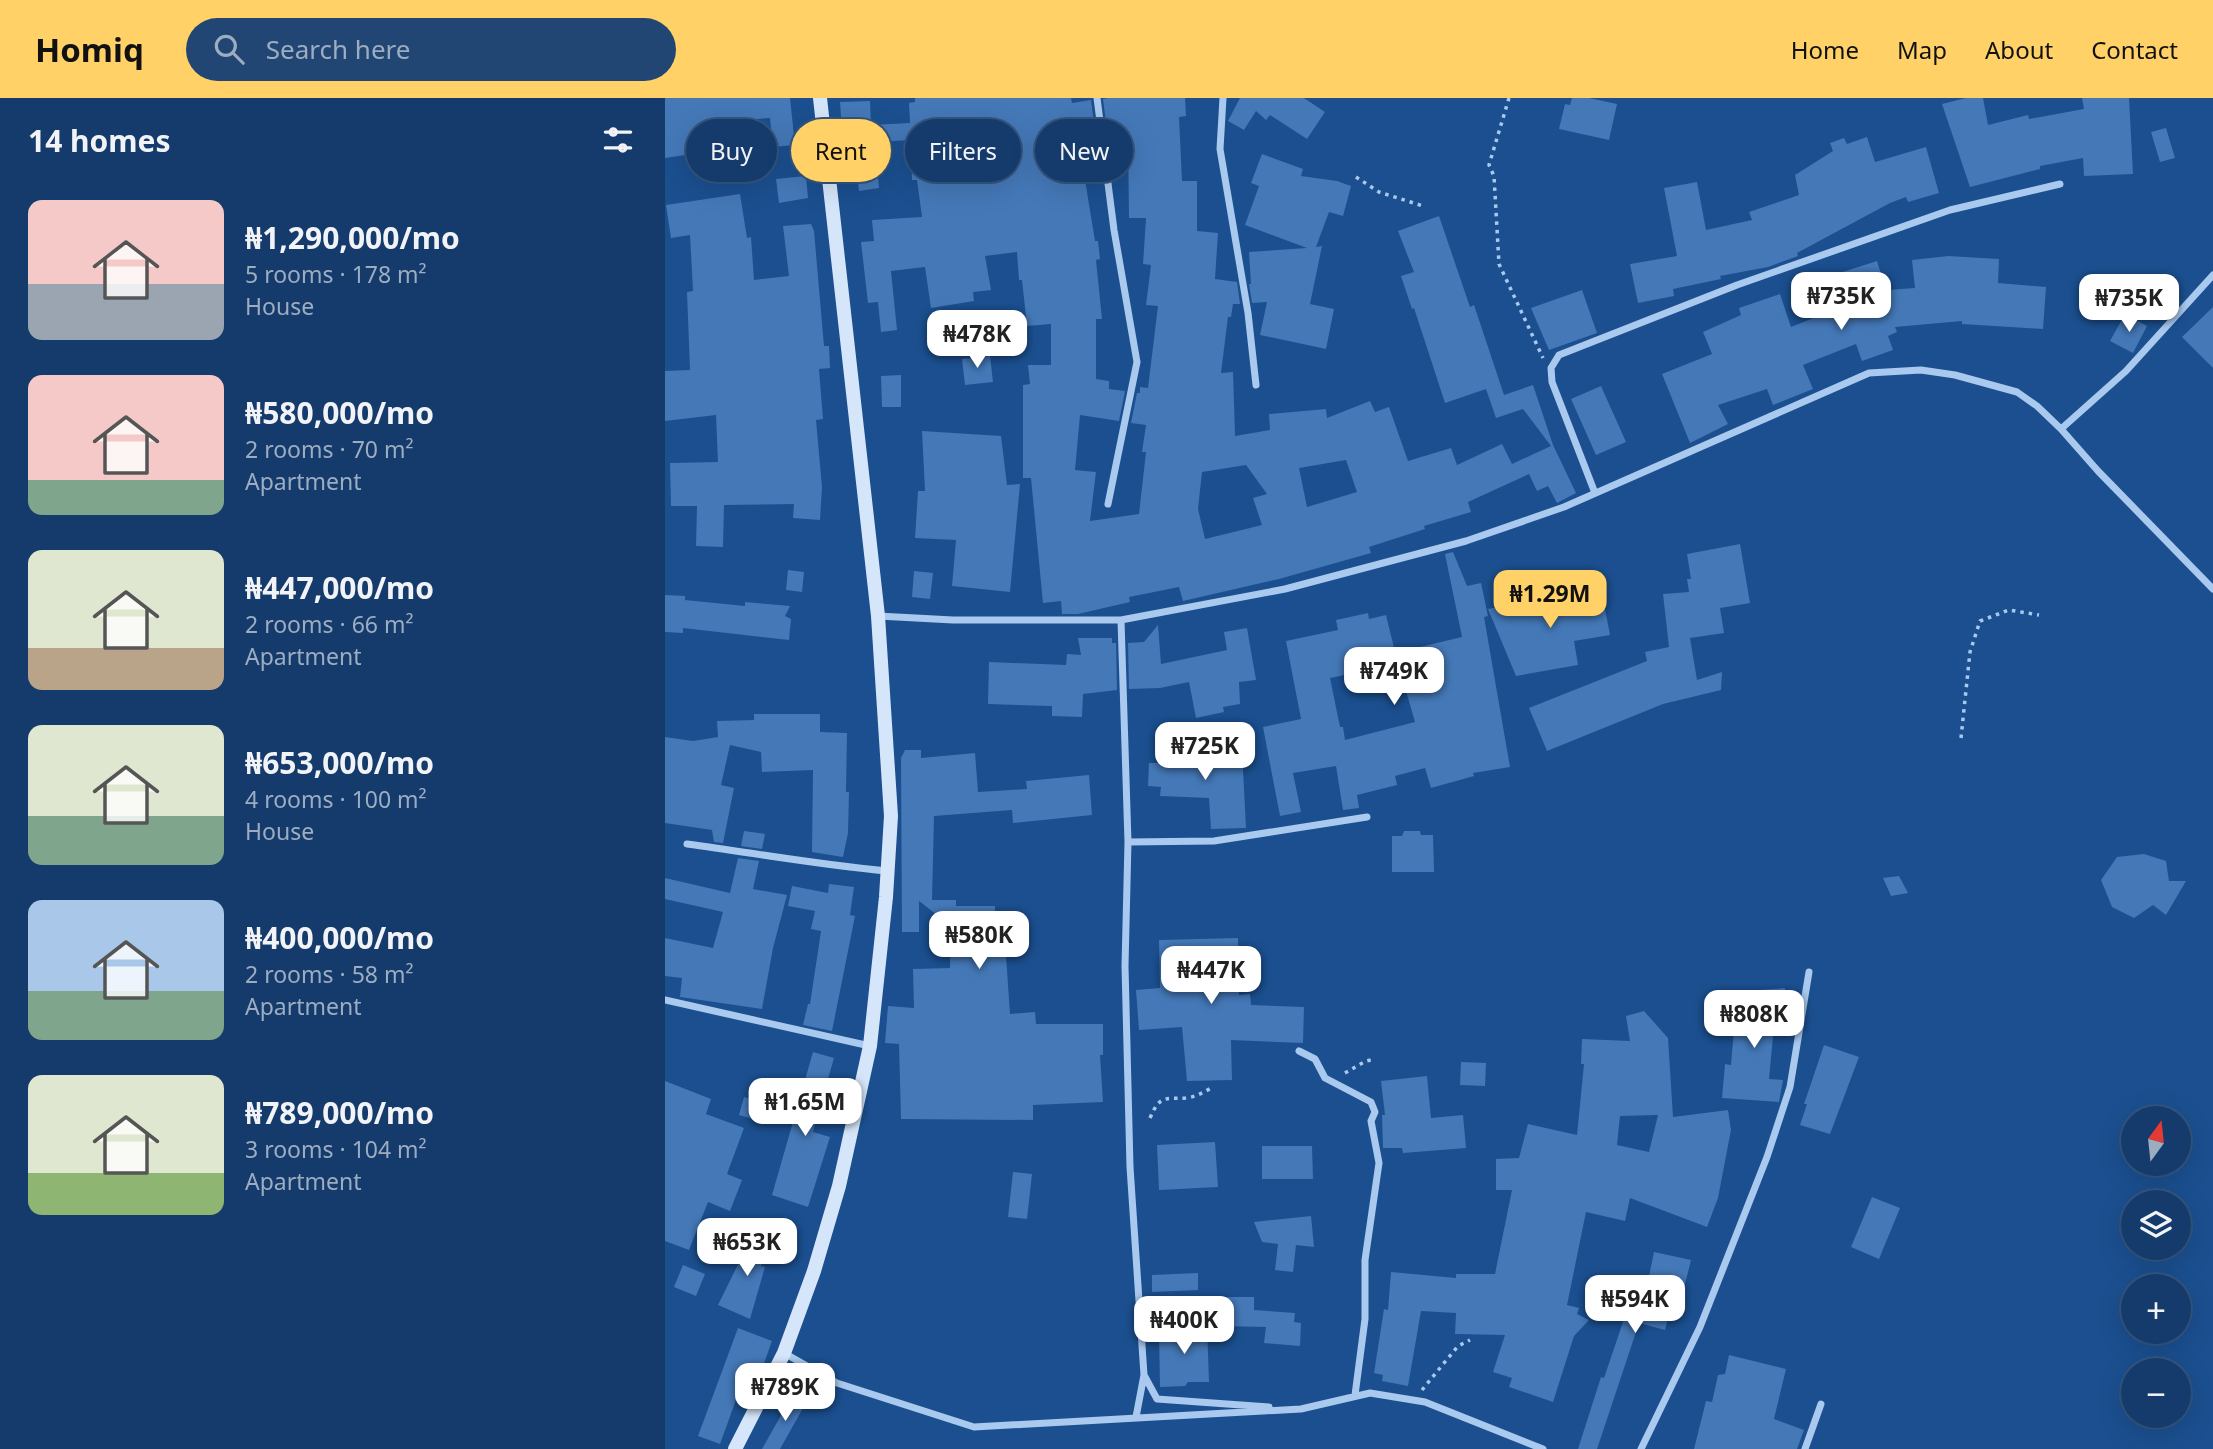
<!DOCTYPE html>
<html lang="en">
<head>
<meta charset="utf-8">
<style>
  :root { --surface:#143b6b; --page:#214673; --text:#f1f3f6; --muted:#9dadc1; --line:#33557e; --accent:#ffd166 }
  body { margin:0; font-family:"Noto Sans",sans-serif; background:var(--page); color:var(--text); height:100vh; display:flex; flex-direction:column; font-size:26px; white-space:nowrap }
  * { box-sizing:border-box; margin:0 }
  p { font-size:23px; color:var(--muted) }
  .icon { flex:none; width:38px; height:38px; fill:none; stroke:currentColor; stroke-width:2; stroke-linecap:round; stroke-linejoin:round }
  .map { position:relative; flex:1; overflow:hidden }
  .side { display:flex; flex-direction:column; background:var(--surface); width:665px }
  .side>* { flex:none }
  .hud { position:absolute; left:21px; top:21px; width:665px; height:63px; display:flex; gap:14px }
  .needle { width:46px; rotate:15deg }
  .controls { position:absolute; left:1456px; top:1008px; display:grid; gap:14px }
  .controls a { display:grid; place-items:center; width:70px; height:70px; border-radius:50%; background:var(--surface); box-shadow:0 7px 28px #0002,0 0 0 2px var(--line); font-size:35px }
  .price { position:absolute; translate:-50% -60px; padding:0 16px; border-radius:14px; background:#fff; color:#222; font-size:23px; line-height:46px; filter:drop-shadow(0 2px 4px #0008) }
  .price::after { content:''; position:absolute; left:50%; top:42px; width:21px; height:16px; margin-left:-10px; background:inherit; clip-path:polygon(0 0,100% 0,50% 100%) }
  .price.selected { background:var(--accent); color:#111 }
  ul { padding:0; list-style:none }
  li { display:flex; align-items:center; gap:21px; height:175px; padding:0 28px }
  li span { display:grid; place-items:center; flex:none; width:196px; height:140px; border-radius:14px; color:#555 }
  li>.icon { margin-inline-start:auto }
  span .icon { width:84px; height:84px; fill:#fffc; stroke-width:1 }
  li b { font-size:30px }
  h2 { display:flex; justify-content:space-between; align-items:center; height:84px; padding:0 28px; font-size:30px }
  .pill { padding:0 24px; border-radius:32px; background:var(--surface); box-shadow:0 7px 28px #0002,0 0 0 2px var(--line); font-size:24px; line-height:63px }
  .pill.selected { background:var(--accent); color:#111 }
  header { display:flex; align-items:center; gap:42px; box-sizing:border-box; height:98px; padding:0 35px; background:var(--accent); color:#111 }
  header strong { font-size:33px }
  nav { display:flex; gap:38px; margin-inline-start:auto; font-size:24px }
  .search { width:490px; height:63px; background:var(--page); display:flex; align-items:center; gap:18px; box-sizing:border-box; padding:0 24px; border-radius:38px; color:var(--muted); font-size:26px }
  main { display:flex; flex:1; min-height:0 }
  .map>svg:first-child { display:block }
  .building { fill:#4478b7; fill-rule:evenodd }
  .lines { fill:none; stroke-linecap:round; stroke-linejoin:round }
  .path { stroke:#a9c9ee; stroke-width:3.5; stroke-dasharray:3.5 5; stroke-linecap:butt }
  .street { stroke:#a9c9ee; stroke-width:7 }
  .secondary { stroke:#d6e6fa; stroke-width:14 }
</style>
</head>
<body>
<header>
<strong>Homiq</strong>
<div class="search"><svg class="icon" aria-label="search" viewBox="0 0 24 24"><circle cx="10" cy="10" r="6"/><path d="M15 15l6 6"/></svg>Search here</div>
<nav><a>Home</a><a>Map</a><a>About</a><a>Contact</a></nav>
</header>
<main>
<section class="side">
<h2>14 homes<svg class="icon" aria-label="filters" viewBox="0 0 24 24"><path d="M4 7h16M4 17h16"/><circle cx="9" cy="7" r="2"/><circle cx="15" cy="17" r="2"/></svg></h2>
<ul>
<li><span style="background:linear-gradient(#f6c9c9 60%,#9aa5b1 0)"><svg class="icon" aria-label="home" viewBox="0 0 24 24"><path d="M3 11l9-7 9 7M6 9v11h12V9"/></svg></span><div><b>₦1,290,000/mo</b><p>5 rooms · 178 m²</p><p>House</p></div></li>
<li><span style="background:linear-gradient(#f6c9c9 75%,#7fa58c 0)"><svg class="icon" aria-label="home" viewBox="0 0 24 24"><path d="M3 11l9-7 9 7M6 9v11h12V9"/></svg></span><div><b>₦580,000/mo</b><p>2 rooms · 70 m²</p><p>Apartment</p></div></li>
<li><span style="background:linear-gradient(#dfe7d0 70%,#b9a48a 0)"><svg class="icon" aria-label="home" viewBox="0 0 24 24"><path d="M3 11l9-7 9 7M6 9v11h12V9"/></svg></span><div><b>₦447,000/mo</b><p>2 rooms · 66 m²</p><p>Apartment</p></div></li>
<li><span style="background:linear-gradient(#dfe7d0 65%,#7fa58c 0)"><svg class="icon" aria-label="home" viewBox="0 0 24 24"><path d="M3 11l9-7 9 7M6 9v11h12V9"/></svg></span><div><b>₦653,000/mo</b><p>4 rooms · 100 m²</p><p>House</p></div></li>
<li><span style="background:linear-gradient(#a9c7e8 65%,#7fa58c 0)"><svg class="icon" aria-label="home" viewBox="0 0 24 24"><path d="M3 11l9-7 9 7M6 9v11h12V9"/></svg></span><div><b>₦400,000/mo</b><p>2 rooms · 58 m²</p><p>Apartment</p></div></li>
<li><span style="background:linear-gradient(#dfe7d0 70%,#8fb573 0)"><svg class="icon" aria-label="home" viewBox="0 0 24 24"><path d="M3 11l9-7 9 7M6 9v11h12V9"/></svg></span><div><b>₦789,000/mo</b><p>3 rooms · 104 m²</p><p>Apartment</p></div></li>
</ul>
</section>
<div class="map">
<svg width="1548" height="1351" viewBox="0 0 1548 1351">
  <rect width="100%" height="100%" fill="#1b4f8f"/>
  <path class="building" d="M 0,0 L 125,0 L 130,47 L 108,49 L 105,20 L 79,22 L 81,48 L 0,60 Z
    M 250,0 L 406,0 L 407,5 L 426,2 L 431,41 L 428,41 L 430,49 L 415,51 L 430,143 L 433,143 L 435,161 L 431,162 L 437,221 L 431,221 L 431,281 L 444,283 L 444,291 L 460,293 L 454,323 L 415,317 L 410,372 L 431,374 L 425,423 L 474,416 L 481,354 L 477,354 L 481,327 L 466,325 L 472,295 L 475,295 L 475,289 L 483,290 L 493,208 L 481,207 L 486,167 L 478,166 L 481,120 L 464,120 L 463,39 L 443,40 L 438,1 L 443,0 L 520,0 L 521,18 L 514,19 L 517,83 L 532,83 L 532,133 L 553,135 L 550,181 L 572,184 L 575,206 L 568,206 L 566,219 L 563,219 L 556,275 L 568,274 L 570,338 L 605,332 L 604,316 L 661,311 L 662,320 L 705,303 L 710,314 L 724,309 L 743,363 L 786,350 L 792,367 L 837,346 L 847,366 L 886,348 L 858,311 L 831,320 L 821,291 L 780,305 L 749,210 L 747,211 L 736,178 L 749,174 L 733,133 L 774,118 L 805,209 L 809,207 L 839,297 L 868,287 L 888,347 L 911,395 L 892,405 L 883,388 L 872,393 L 864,376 L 803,404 L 806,414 L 759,428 L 760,431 L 704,449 L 706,455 L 614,481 L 518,503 L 514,489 L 464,499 L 465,504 L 413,516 L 397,516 L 396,503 L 378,505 L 366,380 L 358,380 L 358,287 L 365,286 L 363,267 L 386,267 L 386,226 L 362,228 L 357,182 L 354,182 L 352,154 L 320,158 L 326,192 L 308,194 L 309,203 L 266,210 L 260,169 L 226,173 L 232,232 L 216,234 L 213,204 L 203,205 L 196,144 L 209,143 L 207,122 L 257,119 L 252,82 L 247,82 L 246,42 L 210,44 L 214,90 L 194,93 L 189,45 L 178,45 L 175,4 L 205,3 L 206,27 L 245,25 L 244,5 L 250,4 ZM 335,30 L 342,67 L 292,68 L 291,33 ZM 681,362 L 692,394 L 642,409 L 634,370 ZM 581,367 L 602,396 L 588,400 L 597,427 L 540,441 L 533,411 L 537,374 Z
    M 575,0 L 639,0 L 660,14 L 642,41 L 605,17 L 601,22 L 591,13 L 579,32 L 563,23 Z
    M 907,0 L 924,0 L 952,6 L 944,42 L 894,31 L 900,6 L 905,7 Z
    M 1301,0 L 1318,0 L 1323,27 L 1363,17 L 1364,21 L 1419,11 L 1417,0 L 1464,0 L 1468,76 L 1419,78 L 1418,60 L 1375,68 L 1375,71 L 1305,89 L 1277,6 Z
    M 1501,30 L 1510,60 L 1495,64 L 1486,34 Z
    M 1202,39 L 1210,64 L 1261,49 L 1274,95 L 1243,104 L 1241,99 L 1225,105 L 1132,155 L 1133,158 L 1103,169 L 1055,178 L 1056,181 L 1008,191 L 1009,198 L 973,205 L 965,166 L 1012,158 L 999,90 L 1032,84 L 1041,132 L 1087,122 L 1084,114 L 1134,97 L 1130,77 L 1168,53 L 1165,45 L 1179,40 L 1182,46 Z
    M 597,56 L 638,71 L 636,78 L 672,83 L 686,88 L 678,118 L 664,114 L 651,149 L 657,148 L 645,206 L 669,211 L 661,251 L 595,237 L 602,204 L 587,205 L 584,186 L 586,186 L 584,154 L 642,150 L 580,127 L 594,88 L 586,85 Z
    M 141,78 L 143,100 L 114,105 L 111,81 Z
    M 75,96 L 82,140 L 86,139 L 89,182 L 124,178 L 118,128 L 146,126 L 149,133 L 159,248 L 164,248 L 165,270 L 154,271 L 158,321 L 151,322 L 157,389 L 155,422 L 128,420 L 129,406 L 59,407 L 58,449 L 31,448 L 32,408 L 6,408 L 5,365 L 53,364 L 51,317 L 0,323 L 0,273 L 25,272 L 22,194 L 28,193 L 25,137 L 6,140 L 1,107 Z
    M 1283,158 L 1334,161 L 1333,185 L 1381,189 L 1378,231 L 1297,226 L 1297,223 L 1230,229 L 1232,234 L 1223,238 L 1228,252 L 1197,263 L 1191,246 L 1138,267 L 1148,291 L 1108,307 L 1102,291 L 1053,307 L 1063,326 L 1025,345 L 997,276 L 1047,256 L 1038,234 L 1076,217 L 1074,210 L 1115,196 L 1126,229 L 1175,209 L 1165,178 L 1212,163 L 1221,192 L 1250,190 L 1247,162 Z
    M 917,192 L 932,235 L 884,252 L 866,210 Z
    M 1548,209 L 1548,270 L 1517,239 Z
    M 1460,216 L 1482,228 L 1468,255 L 1445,243 Z
    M 325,258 L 328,284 L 300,287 L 297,261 Z
    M 236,277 L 236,309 L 217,309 L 216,278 Z
    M 936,288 L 961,344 L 931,357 L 906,301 Z
    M 257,333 L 336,338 L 342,387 L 355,386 L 345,494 L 287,488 L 291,442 L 250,440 L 253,393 L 260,393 Z
    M 1075,446 L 1085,505 L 1055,510 L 1059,535 L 1025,540 L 1032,582 L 1057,574 L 1056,592 L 998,606 L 882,653 L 864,610 L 982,563 L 980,554 L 1004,549 L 998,496 L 1024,494 L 1022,481 L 1026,481 L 1022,456 Z
    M 788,454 L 802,488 L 816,485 L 823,518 L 819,519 L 845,669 L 808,675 L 809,678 L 766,690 L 760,670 L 730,678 L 732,687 L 692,697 L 694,710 L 678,712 L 671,668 L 628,675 L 636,714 L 615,718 L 598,629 L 636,621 L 621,543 L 673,532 L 671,522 L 703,515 L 704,521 L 721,517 L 733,566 L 665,580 L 675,629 L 678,629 L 680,642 L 750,624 L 730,555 L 797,539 L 780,456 Z
    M 123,472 L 139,474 L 137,494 L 121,492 Z
    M 249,473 L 268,475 L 265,501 L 247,499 Z
    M 936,490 L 945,537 L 909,543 L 913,567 L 851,578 L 823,511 Z
    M 0,497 L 20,498 L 20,502 L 80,508 L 80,504 L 125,508 L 120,518 L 126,521 L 124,542 L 18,530 L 18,535 L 0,534 Z
    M 493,527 L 496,566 L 562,552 L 559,534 L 582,530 L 591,582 L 574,584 L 575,606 L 558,609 L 559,614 L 531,620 L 524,584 L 495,590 L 464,591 L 463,545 L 479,544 Z
    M 413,540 L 447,540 L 447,545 L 451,545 L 452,592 L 418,596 L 417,619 L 387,618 L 387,608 L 323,606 L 324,564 L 401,567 L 402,556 L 416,557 Z
    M 89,616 L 155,616 L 155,634 L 182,635 L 181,694 L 184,694 L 183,735 L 178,759 L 147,754 L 148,672 L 97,674 L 96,654 L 65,647 L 56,687 L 69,690 L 58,745 L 49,744 L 47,732 L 0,725 L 0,639 L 28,643 L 53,639 L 52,623 L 89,622 Z
    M 577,651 L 581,730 L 546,731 L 544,700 L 495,698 L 496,689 L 483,688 L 484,665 L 493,665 L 493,653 L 542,655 L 542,653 Z
    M 240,652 L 256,652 L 256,660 L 310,655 L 313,694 L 362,691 L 361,683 L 424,677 L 427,717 L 348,725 L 347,712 L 269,718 L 267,802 L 291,802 L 291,808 L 330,808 L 329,858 L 341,857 L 345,916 L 370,914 L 371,926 L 438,926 L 438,957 L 435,957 L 438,1004 L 368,1007 L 368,1022 L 236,1021 L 234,946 L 220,945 L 223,908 L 249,910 L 248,871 L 285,870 L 285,827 L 254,803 L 254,834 L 237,834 L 236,660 Z
    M 79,733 L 100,736 L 97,751 L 76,748 Z
    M 739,733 L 755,733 L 756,737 L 768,737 L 769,774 L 727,774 L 727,738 L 737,738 Z
    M 1479,756 L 1501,763 L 1504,783 L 1521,783 L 1501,817 L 1488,807 L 1469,820 L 1447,809 L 1436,782 L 1452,759 Z
    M 73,760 L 94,763 L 88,791 L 122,797 L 108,850 L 97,911 L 15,899 L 17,880 L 0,878 L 0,840 L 48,850 L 58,814 L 0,801 L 0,780 L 65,795 Z
    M 1234,778 L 1243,795 L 1226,798 L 1218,780 Z
    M 164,786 L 189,789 L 185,817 L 190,818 L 167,933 L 138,927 L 143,906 L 145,906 L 156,833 L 146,831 L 150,813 L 123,808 L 127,788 L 163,795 Z
    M 573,840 L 574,897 L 585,896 L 586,907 L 639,909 L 638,945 L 566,942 L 567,982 L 522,983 L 517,929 L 474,932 L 471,892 L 495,890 L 494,842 Z
    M 1120,890 L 1122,906 L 1111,907 L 1104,981 L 1118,982 L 1114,1004 L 1057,1000 L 1060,966 L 1066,967 L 1070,919 L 1085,920 L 1082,893 Z
    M 979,913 L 1003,940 L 1008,1019 L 1063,1012 L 1066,1032 L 1053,1100 L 1042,1129 L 965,1100 L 960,1123 L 921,1114 L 902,1207 L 914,1210 L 912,1216 L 924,1222 L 909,1238 L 888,1304 L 844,1289 L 847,1280 L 828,1274 L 840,1237 L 790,1236 L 791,1215 L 756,1213 L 743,1288 L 717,1283 L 718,1277 L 709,1275 L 719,1211 L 723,1212 L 726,1174 L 791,1180 L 791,1176 L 830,1176 L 847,1092 L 831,1092 L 831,1061 L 854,1060 L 863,1026 L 912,1037 L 919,966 L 916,966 L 917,941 L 965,943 L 961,918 ZM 993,1017 L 984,1054 L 952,1047 L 955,1018 Z
    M 1159,947 L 1194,959 L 1165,1036 L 1135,1027 L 1142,1006 L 1139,1006 Z
    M 148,954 L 169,960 L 148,1034 L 165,1039 L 143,1109 L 107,1097 Z
    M 796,964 L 821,965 L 820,988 L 795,987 Z
    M 762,978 L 766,1020 L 798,1017 L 801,1050 L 738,1055 L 737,1050 L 718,1050 L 717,1017 L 720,1017 L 716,983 Z
    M 0,983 L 46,1001 L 41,1016 L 79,1030 L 62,1076 L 77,1082 L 65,1113 L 43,1104 L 24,1152 L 0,1143 Z
    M 79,999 L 101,1005 L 95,1023 L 74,1017 Z
    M 550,1044 L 553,1089 L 494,1092 L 492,1047 Z
    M 597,1048 L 647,1048 L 648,1081 L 597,1081 Z
    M 348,1074 L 367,1076 L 362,1121 L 343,1119 Z
    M 1207,1099 L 1235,1110 L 1214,1161 L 1186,1149 Z
    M 646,1118 L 649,1149 L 631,1147 L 628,1174 L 610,1172 L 613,1146 L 597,1144 L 589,1124 Z
    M 89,1134 L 108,1143 L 96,1168 L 100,1169 L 85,1221 L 53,1207 Z
    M 989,1154 L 1026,1162 L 1019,1190 L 1011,1189 L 1000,1232 L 974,1225 L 932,1351 L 913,1351 L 936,1279 L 939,1280 L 959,1221 L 957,1220 L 965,1189 L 981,1193 Z
    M 18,1167 L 40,1176 L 31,1198 L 9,1189 Z
    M 533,1175 L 533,1192 L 487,1194 L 487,1177 Z
    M 556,1199 L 589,1199 L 589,1212 L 630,1215 L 629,1224 L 636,1225 L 635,1248 L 599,1245 L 601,1229 L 556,1228 Z
    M 542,1226 L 544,1284 L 523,1284 L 520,1288 L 495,1289 L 494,1233 L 509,1232 L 514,1227 Z
    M 73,1230 L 107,1243 L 98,1268 L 91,1269 L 89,1275 L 80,1277 L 55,1346 L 33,1338 Z
    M 1064,1257 L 1121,1271 L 1109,1321 L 1139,1332 L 1132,1351 L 1029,1351 L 1041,1303 L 1047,1304 L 1053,1277 L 1060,1276 Z
    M 128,1296 L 142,1303 L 115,1351 L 97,1351 Z"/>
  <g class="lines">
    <path class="path" d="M 844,0 L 824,67 L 829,78 L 834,166 L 878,260
      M 691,79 L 714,94 L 758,108
      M 1296,640 L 1305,554 L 1315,523 L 1344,512 L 1374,517
      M 680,975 L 701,963 L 710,961
      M 485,1020 C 495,997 499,1001 521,1000 C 531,999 539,994 548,989
      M 757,1292 L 793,1248 L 805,1242"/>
    <path class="street" d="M 432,0 L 449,132 L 472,264 L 443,406
      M 558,0 L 555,51 L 583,215 L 591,287
      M 1396,331 L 1461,273 L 1548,177
      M 930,395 L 887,284 L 886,270 L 894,257 L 1072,187 L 1285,112 L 1395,86
      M 213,518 L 288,522 L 456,522
      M 463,744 L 549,743 L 702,719
      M 22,746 C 89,755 155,767 222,773
      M 0,902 L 205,948
      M 634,953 L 650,961 L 660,980 L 706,1004 L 710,1014 L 706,1023 L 714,1065 L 700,1162 L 700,1221 L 690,1297
      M 119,1255 L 172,1285 L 309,1329 L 636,1311 L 705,1295 L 760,1304 L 878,1351
      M 479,1277 L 492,1301 L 604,1309
      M 471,1319 L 479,1277 L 465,1069 L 460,868 L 463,744 L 456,522 L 620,491 L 801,443 L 899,409 L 1204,275 L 1256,272 L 1290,277 L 1352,294 L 1372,308 L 1396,331 L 1433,373 L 1548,491
      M 976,1351 L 1035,1229 L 1102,1059 L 1125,989 L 1144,874
      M 1140,1351 L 1156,1306"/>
    <path class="secondary" d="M 70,1351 L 119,1255 L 149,1173 L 174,1088 L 205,948 L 221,799 L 226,718 L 213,518 L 155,0"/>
  </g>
</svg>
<div class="controls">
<a><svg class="needle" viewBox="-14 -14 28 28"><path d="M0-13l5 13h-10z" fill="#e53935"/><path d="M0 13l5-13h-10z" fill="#9dadc1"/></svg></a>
<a><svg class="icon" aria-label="layers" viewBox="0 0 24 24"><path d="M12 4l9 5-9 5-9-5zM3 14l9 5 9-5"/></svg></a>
<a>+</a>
<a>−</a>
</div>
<b class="price" style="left:1176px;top:234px">₦735K</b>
<b class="price" style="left:1464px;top:236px">₦735K</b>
<b class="price" style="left:312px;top:272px">₦478K</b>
<b class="price selected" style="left:885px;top:532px">₦1.29M</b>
<b class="price" style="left:729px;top:609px">₦749K</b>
<b class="price" style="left:540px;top:684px">₦725K</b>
<b class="price" style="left:314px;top:873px">₦580K</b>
<b class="price" style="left:546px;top:908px">₦447K</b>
<b class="price" style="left:1089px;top:952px">₦808K</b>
<b class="price" style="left:140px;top:1040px">₦1.65M</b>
<b class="price" style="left:82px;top:1180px">₦653K</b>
<b class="price" style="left:970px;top:1237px">₦594K</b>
<b class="price" style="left:519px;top:1258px">₦400K</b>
<b class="price" style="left:120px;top:1325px">₦789K</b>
<div class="hud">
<a class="pill">Buy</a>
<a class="pill selected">Rent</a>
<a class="pill">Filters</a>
<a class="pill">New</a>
</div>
</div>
</main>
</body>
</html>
